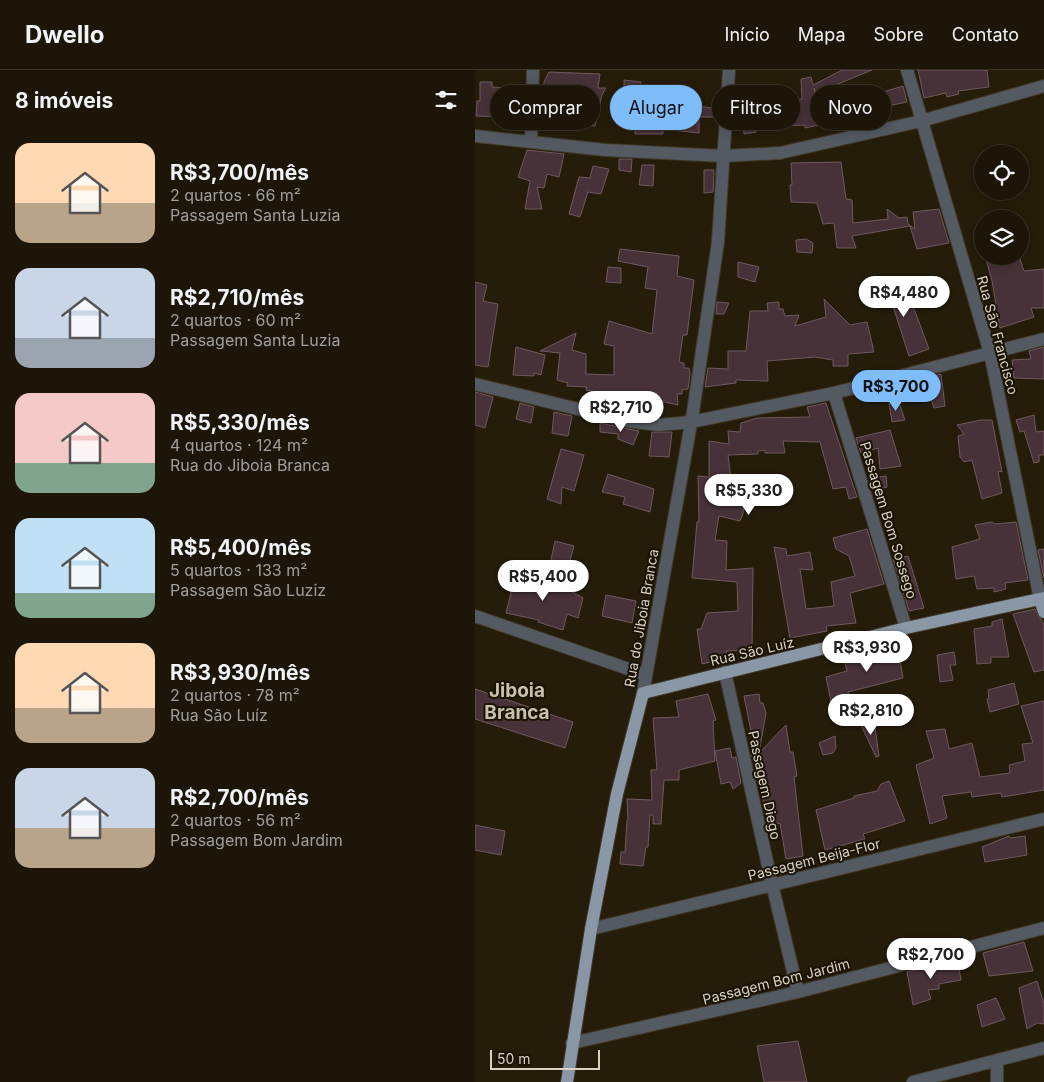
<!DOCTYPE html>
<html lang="pt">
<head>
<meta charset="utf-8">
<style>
  :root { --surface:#1c1508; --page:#292216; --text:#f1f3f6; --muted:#a09f9c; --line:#3a3429; --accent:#7fbdfa }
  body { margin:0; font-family:Inter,sans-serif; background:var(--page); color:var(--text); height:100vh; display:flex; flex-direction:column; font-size:19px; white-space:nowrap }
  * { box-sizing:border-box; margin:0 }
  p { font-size:16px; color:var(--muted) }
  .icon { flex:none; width:28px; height:28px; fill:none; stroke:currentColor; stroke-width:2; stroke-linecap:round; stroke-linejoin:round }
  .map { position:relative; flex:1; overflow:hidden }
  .details { display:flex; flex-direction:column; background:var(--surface); width:475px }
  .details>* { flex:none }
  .hud { position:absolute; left:15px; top:15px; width:475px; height:45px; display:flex; gap:10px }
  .tools { position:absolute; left:499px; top:75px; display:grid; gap:10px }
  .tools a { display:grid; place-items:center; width:55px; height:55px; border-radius:50%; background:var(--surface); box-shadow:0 2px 12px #0003,0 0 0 1px var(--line); font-size:25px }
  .scale { position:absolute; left:15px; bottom:12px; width:110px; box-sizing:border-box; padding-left:5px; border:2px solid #d8d2c6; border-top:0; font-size:14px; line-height:18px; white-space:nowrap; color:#d8d2c6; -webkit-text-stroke:4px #1b1303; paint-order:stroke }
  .price { position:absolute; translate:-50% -42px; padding:0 11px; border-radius:18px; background:#fff; color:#222; font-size:16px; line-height:32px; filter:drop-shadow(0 1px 2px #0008) }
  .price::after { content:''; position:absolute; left:50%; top:30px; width:15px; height:11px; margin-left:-8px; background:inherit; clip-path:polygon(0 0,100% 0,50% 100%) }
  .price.on { background:var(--accent); color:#111 }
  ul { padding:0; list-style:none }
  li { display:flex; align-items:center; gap:15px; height:125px; padding:0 15px }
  li span { display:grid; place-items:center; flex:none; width:140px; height:100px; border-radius:15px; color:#555 }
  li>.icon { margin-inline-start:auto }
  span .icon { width:60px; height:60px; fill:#fffc; stroke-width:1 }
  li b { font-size:21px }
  h2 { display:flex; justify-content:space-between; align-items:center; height:60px; padding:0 15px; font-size:21px }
  .tag { padding:0 18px; border-radius:22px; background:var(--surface); box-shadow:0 2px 12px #0003,0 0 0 1px var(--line); font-size:18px; line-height:45px }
  .tag.on { background:var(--accent); color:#111 }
  header { display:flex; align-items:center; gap:30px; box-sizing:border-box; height:70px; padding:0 25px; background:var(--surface); border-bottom:1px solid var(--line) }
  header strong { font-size:24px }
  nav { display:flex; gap:28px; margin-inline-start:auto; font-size:18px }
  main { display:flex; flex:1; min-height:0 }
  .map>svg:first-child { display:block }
  .building { fill:#483239; stroke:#70585f }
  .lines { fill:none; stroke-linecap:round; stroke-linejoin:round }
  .minor-casing { stroke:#423928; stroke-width:14 }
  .major-casing { stroke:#423928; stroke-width:14 }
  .minor { stroke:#545a62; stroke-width:12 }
  .major { stroke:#8a97a7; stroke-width:12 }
  .labels { text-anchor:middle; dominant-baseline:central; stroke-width:4; stroke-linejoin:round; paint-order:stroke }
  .street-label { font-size:14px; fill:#d8d2c6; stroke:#1b1303 }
  .district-label { font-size:19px; font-weight:bold; fill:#cbc0a9; stroke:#1b1303 }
</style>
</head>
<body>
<header>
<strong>Dwello</strong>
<nav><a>Início</a><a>Mapa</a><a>Sobre</a><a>Contato</a></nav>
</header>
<main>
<section class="details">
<h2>8 imóveis<svg class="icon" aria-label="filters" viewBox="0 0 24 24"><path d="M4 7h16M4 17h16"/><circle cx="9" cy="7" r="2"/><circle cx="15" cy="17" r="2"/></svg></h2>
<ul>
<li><span style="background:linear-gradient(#ffd9b3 60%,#b9a48a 0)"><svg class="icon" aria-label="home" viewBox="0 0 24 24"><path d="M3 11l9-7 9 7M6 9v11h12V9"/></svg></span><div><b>R$3,700/mês</b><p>2 quartos · 66 m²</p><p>Passagem Santa Luzia</p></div></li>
<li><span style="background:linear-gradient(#c9d6e8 70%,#9aa5b1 0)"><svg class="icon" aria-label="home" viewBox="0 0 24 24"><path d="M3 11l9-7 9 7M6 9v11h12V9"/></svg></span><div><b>R$2,710/mês</b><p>2 quartos · 60 m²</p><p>Passagem Santa Luzia</p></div></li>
<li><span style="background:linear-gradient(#f6c9c9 70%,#7fa58c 0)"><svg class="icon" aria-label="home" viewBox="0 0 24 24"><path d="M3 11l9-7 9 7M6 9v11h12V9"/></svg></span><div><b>R$5,330/mês</b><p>4 quartos · 124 m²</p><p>Rua do Jiboia Branca</p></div></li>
<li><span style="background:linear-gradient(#bfe0f5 75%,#7fa58c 0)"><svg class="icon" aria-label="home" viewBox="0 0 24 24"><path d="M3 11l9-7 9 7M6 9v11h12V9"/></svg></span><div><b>R$5,400/mês</b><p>5 quartos · 133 m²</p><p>Passagem São Luziz</p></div></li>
<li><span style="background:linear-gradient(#ffd9b3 65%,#b9a48a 0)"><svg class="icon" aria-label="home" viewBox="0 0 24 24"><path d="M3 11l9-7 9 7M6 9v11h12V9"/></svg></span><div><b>R$3,930/mês</b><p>2 quartos · 78 m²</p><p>Rua São Luíz</p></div></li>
<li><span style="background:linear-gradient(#c9d6e8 60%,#b9a48a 0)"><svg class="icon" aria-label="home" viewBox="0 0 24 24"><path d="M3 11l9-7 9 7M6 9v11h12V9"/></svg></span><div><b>R$2,700/mês</b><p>2 quartos · 56 m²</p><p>Passagem Bom Jardim</p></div></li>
</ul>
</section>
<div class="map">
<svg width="569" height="1012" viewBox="0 0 569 1012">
  <rect width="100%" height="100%" fill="#251c0a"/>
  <path class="building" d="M 367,0 L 397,0 L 341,23 L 339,18 L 340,24 L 337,25 L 380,26 L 381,30 L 428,16 L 432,32 L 371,45 L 371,47 L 347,49 L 348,54 L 330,58 L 330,55 L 310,56 L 309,49 L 285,50 L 284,29 L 298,29 L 299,32 L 327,29 L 326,9 L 336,7 L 338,15 Z
    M 443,0 L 512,0 L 514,17 L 483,21 L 484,24 L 472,27 L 471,23 L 449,28 Z
    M 74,2 L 125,4 L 123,18 L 131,18 L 127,25 L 120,56 L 65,57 L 69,12 Z
    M 149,10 L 166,12 L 165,26 L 149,23 Z
    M 5,12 L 17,12 L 17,17 L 49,19 L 49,31 L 44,39 L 31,44 L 31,47 L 1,46 L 2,31 L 5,31 Z
    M 168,23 L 188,31 L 188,49 L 210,51 L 212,34 L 243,39 L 243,47 L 224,47 L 224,63 L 188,59 L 188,64 L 160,64 L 161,40 Z
    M 283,44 L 281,62 L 269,64 L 268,46 Z
    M 52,80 L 89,84 L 84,107 L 72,104 L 69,118 L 62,117 L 67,139 L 50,139 L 55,111 L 43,107 Z
    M 144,89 L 157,89 L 156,102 L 144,100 Z
    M 366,92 L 371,129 L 377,130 L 378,153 L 413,149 L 412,139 L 424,148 L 432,147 L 433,154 L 440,159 L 438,142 L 464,139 L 474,173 L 442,179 L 435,156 L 377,166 L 381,178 L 362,178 L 359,153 L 348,154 L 342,133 L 316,132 L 315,115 L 317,115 L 316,93 Z
    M 167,95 L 179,95 L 178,116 L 164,115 Z
    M 118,96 L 134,99 L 126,124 L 113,122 L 105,147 L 94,144 L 104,107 L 115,108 Z
    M 229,100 L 239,100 L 238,122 L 229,123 Z
    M 331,169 L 338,173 L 337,183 L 322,182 L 321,170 Z
    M 145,179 L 204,186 L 202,206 L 219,210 L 212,265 L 208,265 L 204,292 L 209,293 L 209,298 L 214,298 L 215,304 L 213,319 L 207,320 L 207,324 L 202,324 L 203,335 L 181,330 L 182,323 L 178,322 L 175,332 L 111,320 L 112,317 L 92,316 L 93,313 L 82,310 L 85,283 L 65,281 L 101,263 L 97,280 L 111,284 L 111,304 L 139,305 L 139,276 L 129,274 L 134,251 L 177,264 L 182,220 L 170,218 L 173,197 L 143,191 Z
    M 510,186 L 544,186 L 549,201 L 569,199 L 569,238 L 556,238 L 559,247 L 525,258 L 517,211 Z
    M 263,192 L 284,197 L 280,212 L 263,207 Z
    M 133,197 L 146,198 L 146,213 L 131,212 Z
    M 0,212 L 12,215 L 8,231 L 23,234 L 13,297 L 0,295 Z
    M 430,214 L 454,279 L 434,286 L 416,230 L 389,231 L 389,227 Z
    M 349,229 L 375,255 L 392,252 L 399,282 L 373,284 L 373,296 L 358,296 L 358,290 L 340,287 L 292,291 L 293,311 L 261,310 L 261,313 L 230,317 L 233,298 L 253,299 L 253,281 L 271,281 L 275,241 L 293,241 L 292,233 L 304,232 L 304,239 L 308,239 L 310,246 L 324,245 L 320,256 L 351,247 Z
    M 242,232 L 254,233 L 249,244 L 241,244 Z
    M 41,277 L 70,285 L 66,305 L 59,303 L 59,306 L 38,305 Z
    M 569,277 L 569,309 L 539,308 L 537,290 L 556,289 L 554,281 Z
    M 466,304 L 470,336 L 459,338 L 449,308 Z
    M 0,322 L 18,327 L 10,358 L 0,355 Z
    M 45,333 L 59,337 L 56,353 L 41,349 Z
    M 351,333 L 382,427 L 374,429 L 371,417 L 358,419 L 345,372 L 308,371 L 310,383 L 290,383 L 290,380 L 283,381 L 283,384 L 253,385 L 256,409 L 261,409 L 259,426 L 269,427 L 268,444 L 265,451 L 244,446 L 240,470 L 252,471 L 251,500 L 278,498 L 277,580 L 251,581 L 253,588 L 227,594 L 222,559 L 226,559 L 232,543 L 263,541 L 262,512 L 217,508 L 222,452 L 224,452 L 223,406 L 234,407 L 234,371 L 254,374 L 253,361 L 265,362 L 266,353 L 282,348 L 335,347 L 332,337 Z
    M 414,333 L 424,333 L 430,350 L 417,352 Z
    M 79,342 L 97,346 L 93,366 L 77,363 Z
    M 559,345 L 561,362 L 569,361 L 569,385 L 564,385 L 564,392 L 559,393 L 549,361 L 545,362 L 541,350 Z
    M 506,350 L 517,350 L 527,402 L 523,401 L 527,423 L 507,429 L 497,390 L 489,392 L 485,387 L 483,366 L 489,364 L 482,355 Z
    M 125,353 L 164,361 L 158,375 L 143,369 L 143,364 L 125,362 Z
    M 415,360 L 426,396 L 405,399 L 403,378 L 386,383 L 381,368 Z
    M 177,362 L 197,362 L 194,387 L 174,386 Z
    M 86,379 L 109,385 L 99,421 L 87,417 L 86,434 L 72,429 Z
    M 133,404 L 179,419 L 175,442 L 148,434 L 150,427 L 127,422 Z
    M 411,406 L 412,417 L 398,421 L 394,408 Z
    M 517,452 L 520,454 L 541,452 L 553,510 L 530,513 L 531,519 L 519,522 L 519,518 L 502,519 L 499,506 L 481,509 L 477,477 L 505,469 L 500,455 Z
    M 392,459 L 409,514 L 375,523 L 381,553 L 351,556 L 352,561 L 315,568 L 299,477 L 311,479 L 312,486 L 335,482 L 338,500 L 325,499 L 331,539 L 359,536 L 356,512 L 380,506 L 374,486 L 361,479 L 358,468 Z
    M 80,471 L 99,476 L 94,494 L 76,490 Z
    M 569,479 L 569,508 L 563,480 Z
    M 433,486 L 449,538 L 434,541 L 418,489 Z
    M 40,506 L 91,518 L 108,528 L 103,548 L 92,544 L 88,560 L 63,552 L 64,550 L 31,543 Z
    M 131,525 L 161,531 L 157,553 L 127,546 Z
    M 560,539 L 569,555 L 569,600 L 559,602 L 538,544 Z
    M 527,549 L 534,587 L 516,587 L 516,593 L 502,594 L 499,559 L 517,556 L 517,552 Z
    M 426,575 L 432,590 L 425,590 L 428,608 L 373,622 L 374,629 L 356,632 L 351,607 L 372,601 L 369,590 L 397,585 Z
    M 479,582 L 481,595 L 475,595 L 478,610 L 465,612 L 462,585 Z
    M 539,613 L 544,634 L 515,642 L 512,629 L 514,629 L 513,620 Z
    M 0,619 L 98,652 L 90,678 L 0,649 Z
    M 233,624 L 241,650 L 238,651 L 240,691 L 204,700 L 204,710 L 189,710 L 186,754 L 178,754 L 178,745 L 175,745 L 173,777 L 171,777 L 168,796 L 145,794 L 146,782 L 150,782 L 152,750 L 153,750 L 152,729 L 177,730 L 176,700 L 182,700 L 178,648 L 204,647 L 201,631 Z
    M 284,624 L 285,633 L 288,633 L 291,643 L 284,683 L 311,655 L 315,682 L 318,682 L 322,706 L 319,707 L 328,786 L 311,789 L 305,753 L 295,757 L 291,742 L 276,683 L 280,682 L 269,626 Z
    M 569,631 L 569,720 L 527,727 L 526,723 L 497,727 L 496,722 L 467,726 L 472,748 L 455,754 L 441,695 L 459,688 L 451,661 L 470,659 L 474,679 L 497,673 L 505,707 L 535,703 L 534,695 L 550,691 L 547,674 L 558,673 L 546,636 Z
    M 399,651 L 404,686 L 401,687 L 386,655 Z
    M 360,666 L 361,678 L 358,683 L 348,685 L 344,673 Z
    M 255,678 L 257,688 L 261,687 L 266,713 L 258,719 L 255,712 L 246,714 L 240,681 Z
    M 414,711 L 430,751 L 388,764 L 390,769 L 350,780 L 341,740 L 379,728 L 379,726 L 402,721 L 406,714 Z
    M 0,755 L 30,761 L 26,785 L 0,780 Z
    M 534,766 L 535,768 L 550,766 L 552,785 L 510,792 L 507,777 Z
    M 549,872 L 558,901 L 514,906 L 508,883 Z
    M 483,893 L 486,910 L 464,914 L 464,919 L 453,920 L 456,929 L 438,935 L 432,902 L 451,897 L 470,898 L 468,894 Z
    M 562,911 L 569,934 L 569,954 L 562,953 L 552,959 L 544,918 Z
    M 521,928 L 530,949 L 507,957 L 502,935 Z
    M 323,971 L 332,1012 L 289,1012 L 282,976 Z"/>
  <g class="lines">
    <g class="minor-casing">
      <path id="minor" d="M 432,0 L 515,283 L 565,529
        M 0,66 L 130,80 L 249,86 L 305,83 L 446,51 L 569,16
        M 56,72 L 58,0
        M 0,314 L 152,351 L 184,355 L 216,352 L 359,323 L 569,269
        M 359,323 L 431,558
        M 0,546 L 171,605
        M 250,602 L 297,814 L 323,922
        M 168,623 L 218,342 L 243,172 L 254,0
        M 116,859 L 569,749
        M 97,973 L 323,922 L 569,858
        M 522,990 L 522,1012
        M 438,1012 L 569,978"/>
    </g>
    <g class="major-casing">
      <path id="major" d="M 565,529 L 569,542
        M 92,1012 L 116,859 L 142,724 L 168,623 L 431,558 L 569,528"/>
    </g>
    <use href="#minor" class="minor"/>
    <use href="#major" class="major"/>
  </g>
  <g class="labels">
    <g class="street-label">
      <text transform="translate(523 265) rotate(75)">Rua São Francisco</text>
      <text transform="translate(414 450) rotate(73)">Passagem Bom Sossego</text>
      <text transform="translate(166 548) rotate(-80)">Rua do Jiboia Branca</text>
      <text transform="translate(277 581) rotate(-13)">Rua São Luíz</text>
      <text transform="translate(290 715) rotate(78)">Passagem Diego</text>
      <text transform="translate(339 789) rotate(-14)">Passagem Beija-Flor</text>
      <text transform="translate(301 911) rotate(-14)">Passagem Bom Jardim</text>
    </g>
    <g class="district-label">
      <text x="42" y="620">Jiboia<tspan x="42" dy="22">Branca</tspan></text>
    </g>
  </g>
</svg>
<div class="tools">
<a><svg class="icon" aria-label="locate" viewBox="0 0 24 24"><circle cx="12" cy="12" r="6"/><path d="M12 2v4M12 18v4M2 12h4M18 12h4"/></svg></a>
<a><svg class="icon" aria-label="layers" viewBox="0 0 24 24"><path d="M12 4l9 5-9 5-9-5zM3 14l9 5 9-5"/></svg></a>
</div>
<div class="scale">50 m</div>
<b class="price" style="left:429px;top:248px">R$4,480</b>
<b class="price on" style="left:421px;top:342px">R$3,700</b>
<b class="price" style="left:146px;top:363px">R$2,710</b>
<b class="price" style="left:274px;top:446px">R$5,330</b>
<b class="price" style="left:68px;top:532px">R$5,400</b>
<b class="price" style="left:392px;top:603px">R$3,930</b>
<b class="price" style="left:396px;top:666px">R$2,810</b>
<b class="price" style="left:456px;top:910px">R$2,700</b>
<div class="hud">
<a class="tag">Comprar</a>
<a class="tag on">Alugar</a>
<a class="tag">Filtros</a>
<a class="tag">Novo</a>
</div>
</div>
</main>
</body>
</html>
